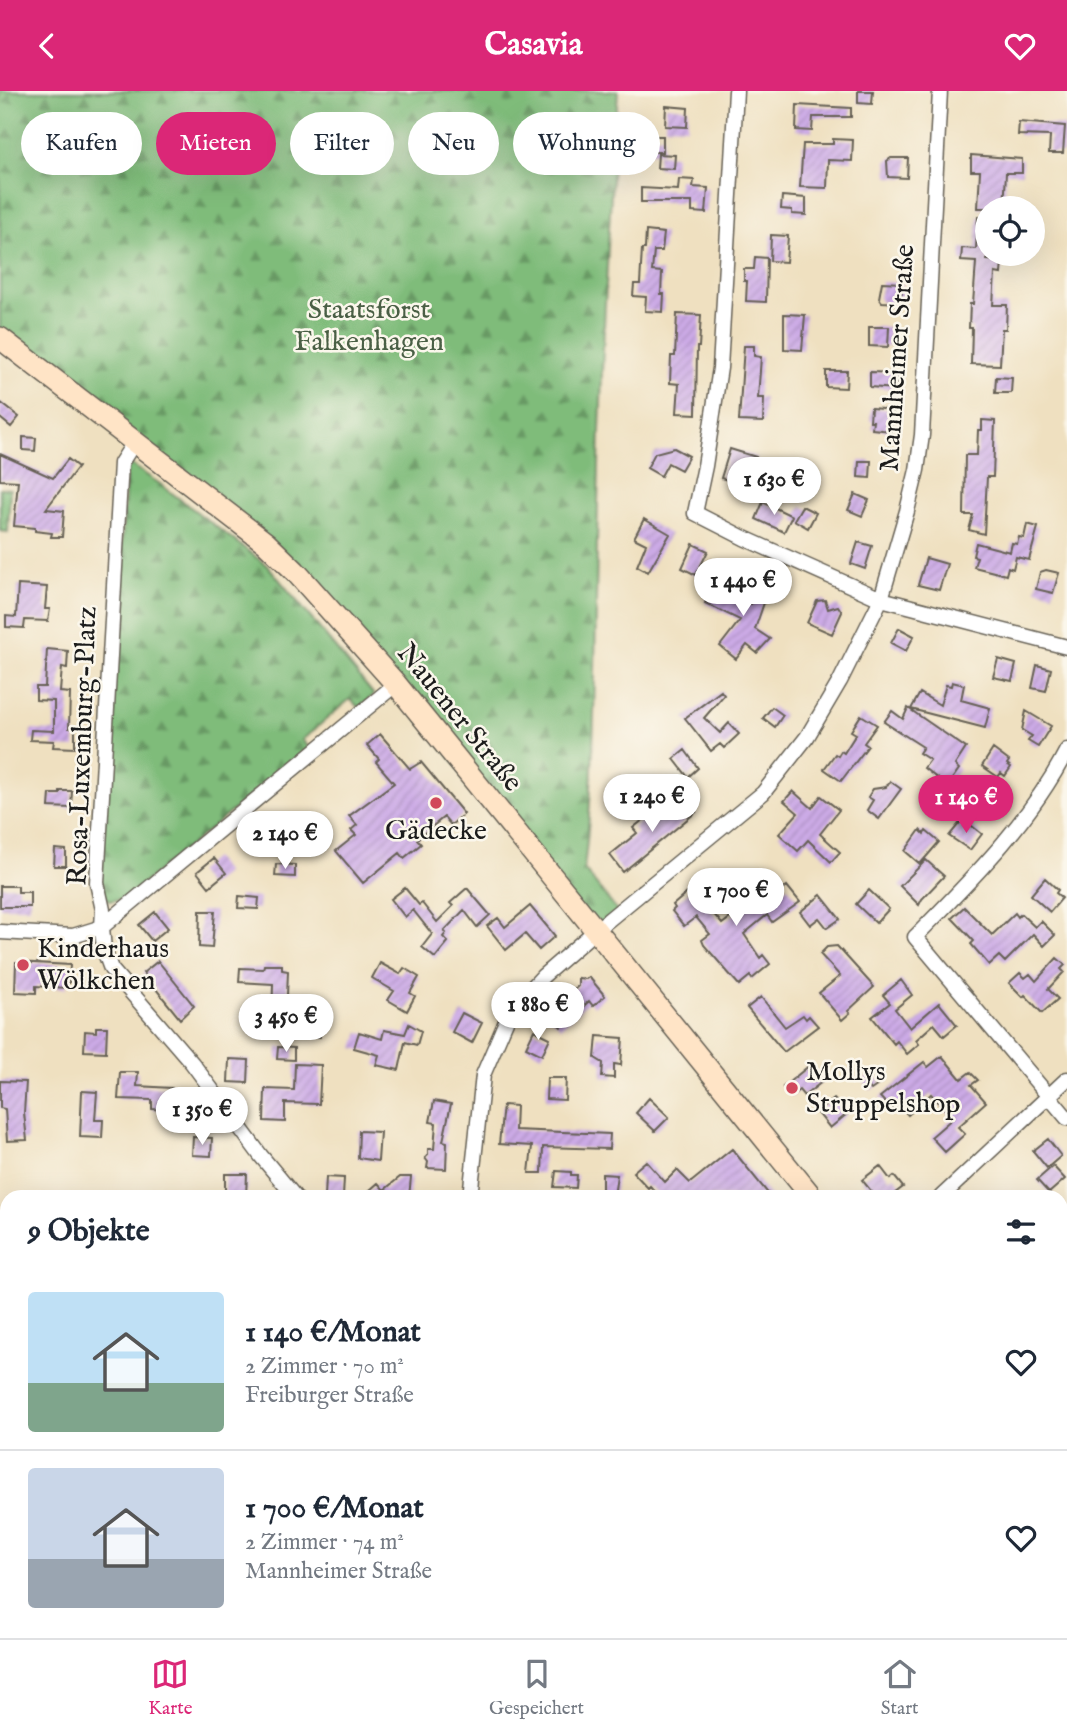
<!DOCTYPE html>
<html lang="de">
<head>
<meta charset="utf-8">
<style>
  :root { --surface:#fff; --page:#f6f6f7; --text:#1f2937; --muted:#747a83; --line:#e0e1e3; --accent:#db2777 }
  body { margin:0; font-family:"IM FELL English",serif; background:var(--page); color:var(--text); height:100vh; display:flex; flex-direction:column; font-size:26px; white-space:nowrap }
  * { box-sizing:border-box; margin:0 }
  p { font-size:23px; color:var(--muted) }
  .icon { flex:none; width:38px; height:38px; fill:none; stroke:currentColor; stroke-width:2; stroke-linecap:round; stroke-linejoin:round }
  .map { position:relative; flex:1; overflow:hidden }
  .panel { position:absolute; left:0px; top:1099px; width:1068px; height:448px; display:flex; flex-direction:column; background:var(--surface); border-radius:21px 21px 0 0; box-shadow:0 7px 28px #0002 }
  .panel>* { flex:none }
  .guide { position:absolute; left:21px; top:21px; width:700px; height:63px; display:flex; gap:14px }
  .fabs { position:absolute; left:975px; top:105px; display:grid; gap:14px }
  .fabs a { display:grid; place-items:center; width:70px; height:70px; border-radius:50%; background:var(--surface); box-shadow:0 7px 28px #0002; font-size:35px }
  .price { position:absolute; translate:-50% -60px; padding:0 16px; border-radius:24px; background:#fff; color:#222; font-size:23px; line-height:46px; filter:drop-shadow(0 2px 4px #0008) }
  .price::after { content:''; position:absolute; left:50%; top:42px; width:21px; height:16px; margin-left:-10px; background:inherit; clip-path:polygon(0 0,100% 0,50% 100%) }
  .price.current { background:var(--accent); color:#fff }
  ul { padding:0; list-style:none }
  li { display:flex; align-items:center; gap:21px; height:175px; padding:0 28px }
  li+li { border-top:2px solid var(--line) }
  li span { display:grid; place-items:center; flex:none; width:196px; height:140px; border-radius:7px; color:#555 }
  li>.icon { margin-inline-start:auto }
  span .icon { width:84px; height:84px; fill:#fffc; stroke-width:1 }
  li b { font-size:30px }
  h2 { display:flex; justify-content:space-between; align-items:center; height:84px; padding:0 28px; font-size:30px }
  .chip { padding:0 24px; border-radius:32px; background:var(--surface); box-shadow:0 7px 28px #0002; font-size:24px; line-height:63px }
  .chip.current { background:var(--accent); color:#fff }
  header { display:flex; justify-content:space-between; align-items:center; height:91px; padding:0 28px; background:var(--accent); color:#fff; font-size:32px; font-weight:700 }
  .menu { display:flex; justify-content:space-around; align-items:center; height:98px; border-top:2px solid var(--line); background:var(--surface); font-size:19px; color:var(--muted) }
  .menu a { display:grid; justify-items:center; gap:4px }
  .menu .current { color:var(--accent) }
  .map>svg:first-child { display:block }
  .forest { fill:url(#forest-firs); stroke:#4e6c4b; stroke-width:2 }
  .building { fill:url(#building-hatch) }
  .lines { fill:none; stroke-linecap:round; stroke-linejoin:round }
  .street-casing { stroke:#666155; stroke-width:17 }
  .secondary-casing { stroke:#666155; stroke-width:24 }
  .street { stroke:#fff; stroke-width:14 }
  .secondary { stroke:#ffe4c6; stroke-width:21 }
  .poi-dot { fill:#d1495b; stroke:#fbf7ec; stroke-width:2.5 }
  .labels { text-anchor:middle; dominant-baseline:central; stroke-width:5; stroke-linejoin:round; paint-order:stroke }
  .park-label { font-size:28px; fill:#4a5f45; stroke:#fbf7ec }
  .street-label { font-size:28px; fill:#1c1c1c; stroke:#fbf7ec }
  .poi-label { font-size:28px; fill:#1c1c1c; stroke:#fbf7ec; text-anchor:start }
</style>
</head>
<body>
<header><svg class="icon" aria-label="back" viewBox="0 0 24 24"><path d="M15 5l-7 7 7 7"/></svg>Casavia<svg class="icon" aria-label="heart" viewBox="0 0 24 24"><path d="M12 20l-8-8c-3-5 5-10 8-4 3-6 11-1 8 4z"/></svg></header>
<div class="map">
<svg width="1067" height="1547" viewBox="0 0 1067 1547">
  <defs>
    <pattern id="forest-firs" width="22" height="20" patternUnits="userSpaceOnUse" patternTransform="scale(1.75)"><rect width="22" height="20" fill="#7fbc7a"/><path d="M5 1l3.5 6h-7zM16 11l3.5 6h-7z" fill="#679863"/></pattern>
    <pattern id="building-hatch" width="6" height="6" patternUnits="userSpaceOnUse" patternTransform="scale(1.75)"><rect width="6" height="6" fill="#ccaae6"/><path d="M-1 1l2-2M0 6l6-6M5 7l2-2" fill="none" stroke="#af92c5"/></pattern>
  </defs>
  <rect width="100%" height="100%" fill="#fbf7ec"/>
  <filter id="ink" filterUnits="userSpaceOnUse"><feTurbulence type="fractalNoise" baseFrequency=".0143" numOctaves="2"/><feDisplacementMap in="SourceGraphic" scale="14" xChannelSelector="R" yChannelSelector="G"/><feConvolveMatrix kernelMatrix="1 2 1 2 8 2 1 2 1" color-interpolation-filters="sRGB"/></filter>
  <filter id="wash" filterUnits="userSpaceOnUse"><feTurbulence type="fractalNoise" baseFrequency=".00686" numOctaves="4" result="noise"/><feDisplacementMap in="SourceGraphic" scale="28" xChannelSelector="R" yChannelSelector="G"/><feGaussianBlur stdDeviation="1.57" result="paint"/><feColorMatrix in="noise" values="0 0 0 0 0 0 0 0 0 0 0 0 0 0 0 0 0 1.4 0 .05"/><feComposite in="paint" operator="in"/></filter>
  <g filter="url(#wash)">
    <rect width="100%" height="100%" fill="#efe0c0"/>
    <path class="forest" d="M 0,0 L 618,0 C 608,137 601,275 598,413 C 594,534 598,657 584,778 L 618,821 L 595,840 L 295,480 L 0,247 Z
      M 127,371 L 160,393 L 269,476 L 374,604 L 359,617 L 350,608 L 302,649 L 309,657 L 124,808 L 110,810 L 100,800 Z
      M 0,397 L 10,398 L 8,441 L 0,440 Z"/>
    <g id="blocks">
      <path class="building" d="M 858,0 L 873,0 L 872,13 L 858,12 Z
        M 797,14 L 851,17 L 851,26 L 813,26 L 812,40 L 796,39 Z
        M 666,15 L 688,17 L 687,36 L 665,35 Z
        M 1019,31 L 1065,35 L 1063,62 L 1049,62 L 1050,45 L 1018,44 Z
        M 645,45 L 663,45 L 663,61 L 648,61 L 648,57 L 644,57 Z
        M 833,48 L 853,49 L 852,70 L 828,69 L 827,97 L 800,96 L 803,53 L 833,53 Z
        M 658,63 L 675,64 L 674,78 L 657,77 Z
        M 971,64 L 1022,68 L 1022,82 L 1006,82 L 1004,117 L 978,117 L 980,80 L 971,80 Z
        M 891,67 L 908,67 L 907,87 L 888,86 L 887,70 Z
        M 679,88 L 694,89 L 693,96 L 708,97 L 706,122 L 692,121 L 692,111 L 641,111 L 641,97 L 678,99 Z
        M 782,105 L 806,107 L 806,124 L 792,123 L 792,119 L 781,118 Z
        M 978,126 L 987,126 L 987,169 L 1002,170 L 1001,183 L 995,182 L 993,214 L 1007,214 L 1006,238 L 1002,238 L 1000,274 L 971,273 L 972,237 L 969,237 L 970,213 L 973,213 L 976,171 L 961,170 L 962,157 L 976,158 Z
        M 646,140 L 664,142 L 662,160 L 654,160 L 652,180 L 662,181 L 661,203 L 664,203 L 663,221 L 645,220 L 646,206 L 633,205 L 634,193 L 640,193 L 642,158 L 645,158 Z
        M 771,144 L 788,145 L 786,171 L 770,170 Z
        M 755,166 L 767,167 L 766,211 L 746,210 L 747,190 L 744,190 L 744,178 L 754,178 Z
        M 882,191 L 902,192 L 901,212 L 882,211 L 879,207 Z
        M 677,223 L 701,224 L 699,256 L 697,256 L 696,323 L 677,322 L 679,293 L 670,292 L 671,265 L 675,265 Z
        M 784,223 L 805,224 L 802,259 L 784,258 Z
        M 869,236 L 889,236 L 888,256 L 869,255 Z
        M 744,255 L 754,255 L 754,265 L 761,266 L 758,307 L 764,307 L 763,331 L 739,330 Z
        M 826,280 L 847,280 L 846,297 L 826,296 Z
        M 870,281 L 897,282 L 896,298 L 870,296 Z
        M 996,286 L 1012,287 L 1011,302 L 995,302 Z
        M 0,311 L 19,326 L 11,336 L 0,327 Z
        M 871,317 L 893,319 L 891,340 L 872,338 L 873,330 L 870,330 Z
        M 982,329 L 995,330 L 993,386 L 987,386 L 984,443 L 969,439 L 973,424 L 964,424 L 965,364 L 977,364 L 978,339 L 982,339 Z
        M 23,346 L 36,347 L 35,360 L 23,359 Z
        M 674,357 L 689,365 L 681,379 L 668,372 L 661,385 L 647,377 L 655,362 Z
        M 730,358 L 756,366 L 748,395 L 721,387 Z
        M 0,363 L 53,387 L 68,368 L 78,376 L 46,418 L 64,420 L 62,446 L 51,446 L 52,442 L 35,440 L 35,437 L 14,435 L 18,390 L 0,389 Z
        M 859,370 L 871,370 L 870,387 L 858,386 Z
        M 855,403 L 869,409 L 862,425 L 848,419 Z
        M 763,411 L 792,425 L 784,441 L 756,428 Z
        M 802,415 L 816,422 L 808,437 L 794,429 Z
        M 644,428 L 670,443 L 648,481 L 637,475 L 646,453 L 634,447 Z
        M 1027,433 L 1038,436 L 1029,469 L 1016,466 L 1013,478 L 1008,476 L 1006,484 L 974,476 L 977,466 L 973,465 L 976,452 L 1010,461 L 1012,452 L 1017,453 L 1019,446 L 1024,447 Z
        M 858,451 L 872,455 L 865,478 L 851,473 Z
        M 693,453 L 708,460 L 696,484 L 682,477 Z
        M 926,467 L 947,473 L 939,499 L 918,494 Z
        M 1046,479 L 1059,482 L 1053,502 L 1036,498 L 1040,481 Z
        M 763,486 L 778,493 L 771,508 L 766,506 L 755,538 L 770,548 L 757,562 L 747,554 L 736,568 L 720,555 L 740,529 L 705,512 L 713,496 L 751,513 Z
        M 18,494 L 47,496 L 45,518 L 50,518 L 48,530 L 25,529 L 24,537 L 6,536 L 6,525 L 16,526 Z
        M 825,509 L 828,518 L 838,515 L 842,521 L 832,543 L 807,532 L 817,510 Z
        M 899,537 L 914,545 L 906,560 L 891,552 Z
        M 47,558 L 68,560 L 67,577 L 62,576 L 60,601 L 70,602 L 69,637 L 75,637 L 75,657 L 53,656 L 54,650 L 30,649 L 31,639 L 54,640 L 54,610 L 36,609 L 36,596 L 45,596 Z
        M 998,568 L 1016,573 L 1012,590 L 993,586 Z
        M 1037,574 L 1051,578 L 1046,600 L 1032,597 Z
        M 952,591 L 964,594 L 961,609 L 990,617 L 985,637 L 911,618 L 920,602 L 940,614 L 946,594 L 951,595 Z
        M 721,600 L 724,604 L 704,627 L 720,642 L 729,632 L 739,643 L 724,657 L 720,653 L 711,660 L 685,627 Z
        M 772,616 L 783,624 L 775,636 L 763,627 Z
        M 908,617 L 966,657 L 955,674 L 959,678 L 947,695 L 924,677 L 930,669 L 919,662 L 923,656 L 884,631 L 892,620 L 903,628 Z
        M 1026,620 L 1051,635 L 1038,656 L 1028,650 L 1032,645 L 1022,639 Z
        M 861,624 L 877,634 L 864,652 L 868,655 L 841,690 L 824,678 L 835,663 L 838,665 L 841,660 L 844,662 L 856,643 L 851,640 Z
        M 380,643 L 410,678 L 421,671 L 464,723 L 451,734 L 444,726 L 417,748 L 421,753 L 404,767 L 400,762 L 363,792 L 336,760 L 356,744 L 351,739 L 357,734 L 349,725 L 394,692 L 376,671 L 379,668 L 367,654 Z
        M 993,658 L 1009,670 L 1007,673 L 1011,676 L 1005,685 L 1001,682 L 998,686 L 982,675 Z
        M 685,659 L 698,677 L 688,686 L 674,668 Z
        M 890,690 L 901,698 L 879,728 L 867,719 L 873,709 L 868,706 L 873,698 L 886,696 Z
        M 60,700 L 72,700 L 71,717 L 49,716 L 50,703 L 60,703 Z
        M 793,700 L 812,717 L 821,705 L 839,719 L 820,743 L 840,761 L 831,771 L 808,749 L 798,760 L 779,743 L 798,722 L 784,710 Z
        M 684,706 L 696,721 L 623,781 L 610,764 L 637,742 L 633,737 L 648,725 L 653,732 Z
        M 963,728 L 982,743 L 970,759 L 949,745 Z
        M 920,739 L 924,743 L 926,740 L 939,751 L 920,773 L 905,760 Z
        M 55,758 L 66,759 L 66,775 L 54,775 Z
        M 214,767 L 226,782 L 209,796 L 197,781 Z
        M 926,769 L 944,785 L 922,808 L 919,814 L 900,795 Z
        M 276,773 L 295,774 L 295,786 L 275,785 Z
        M 1045,787 L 1058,799 L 1056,802 L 1062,807 L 1050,821 L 1031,804 Z
        M 0,795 L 18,795 L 18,801 L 30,801 L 30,816 L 0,816 Z
        M 755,795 L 765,807 L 771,802 L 774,806 L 787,795 L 800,811 L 772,831 L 767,824 L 744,843 L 760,867 L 763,864 L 770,873 L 752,888 L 750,885 L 739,894 L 704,854 L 702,849 L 710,843 L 696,826 L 684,835 L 672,820 L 675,817 L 673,814 L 693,797 L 722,833 L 739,820 L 732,811 L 749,797 L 750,799 Z
        M 405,797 L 419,814 L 422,812 L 437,831 L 453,815 L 450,812 L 467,797 L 490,824 L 477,836 L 464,819 L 444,840 L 446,842 L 443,846 L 448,851 L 435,867 L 422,856 L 432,843 L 413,819 L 405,826 L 391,808 Z
        M 869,799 L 889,818 L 876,832 L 856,813 Z
        M 821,804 L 840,828 L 827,837 L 819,827 L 810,834 L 800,821 Z
        M 239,805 L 259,807 L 258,818 L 238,817 Z
        M 530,815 L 555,845 L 539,859 L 525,843 L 506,859 L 487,835 L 498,827 L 505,836 Z
        M 964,816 L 992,844 L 1015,822 L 1018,826 L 1021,823 L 1035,836 L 1041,830 L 1055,844 L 1044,855 L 1033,843 L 1005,871 L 999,865 L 989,874 L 971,853 L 974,850 L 952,827 Z
        M 200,820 L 215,820 L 212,857 L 199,856 Z
        M 155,821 L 168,837 L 152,850 L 139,834 Z
        M 837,855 L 874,896 L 848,920 L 850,922 L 842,929 L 819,902 L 840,885 L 820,863 L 827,856 Z
        M 1057,867 L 1065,874 L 1061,878 L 1064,881 L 1048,898 L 1058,908 L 1042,922 L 1025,904 L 1023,906 L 1009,892 L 1020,882 L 1025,887 L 1030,883 L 1036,890 Z
        M 158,870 L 194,915 L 180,928 L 143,882 Z
        M 16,871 L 70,874 L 69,892 L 66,892 L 66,897 L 36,895 L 36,902 L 15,901 Z
        M 380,872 L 400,883 L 404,877 L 419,886 L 410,902 L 415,905 L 407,920 L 388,909 L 394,900 L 372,887 Z
        M 264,874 L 282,874 L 282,879 L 288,880 L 286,929 L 272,929 L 273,893 L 239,891 L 240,877 L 263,878 Z
        M 589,886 L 605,905 L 593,915 L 589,910 L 561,936 L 547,923 L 578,895 L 578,887 L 586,888 Z
        M 901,889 L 912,904 L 895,918 L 910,937 L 939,912 L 957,934 L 944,945 L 934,933 L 916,949 L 919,953 L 907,963 L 897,950 L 894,953 L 872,926 L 890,912 L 883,904 Z
        M 761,906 L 785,936 L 803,924 L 806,928 L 809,925 L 818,935 L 784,961 L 747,917 Z
        M 308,916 L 321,916 L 320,946 L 307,946 Z
        M 462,922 L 482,932 L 472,952 L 452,941 Z
        M 409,933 L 421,940 L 417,954 L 405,951 L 399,979 L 376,974 L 379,964 L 354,957 L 359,941 L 382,948 L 384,939 L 405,943 Z
        M 96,936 L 107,936 L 106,961 L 84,960 L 85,940 L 96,941 Z
        M 534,939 L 550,947 L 542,964 L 526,956 Z
        M 597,945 L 623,947 L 621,974 L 614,973 L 614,987 L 602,986 L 603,972 L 595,967 Z
        M 278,956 L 294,957 L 294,969 L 277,968 Z
        M 942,965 L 961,988 L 970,981 L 978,989 L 971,994 L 986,1011 L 958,1036 L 965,1043 L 945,1061 L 931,1046 L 953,1027 L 931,1003 L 908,1024 L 898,1013 L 892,1019 L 880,1006 L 924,971 L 928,976 Z
        M 229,968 L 249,969 L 248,992 L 228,991 Z
        M 295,973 L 321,974 L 319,1013 L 285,1012 L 285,1031 L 264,1030 L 265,998 L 294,999 Z
        M 810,974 L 823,990 L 804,1005 L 799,999 L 791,1005 L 783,996 Z
        M 120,981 L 138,981 L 137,995 L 172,997 L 170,1019 L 152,1018 L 152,1009 L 118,1008 Z
        M 873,981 L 881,992 L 871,999 L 863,989 Z
        M 547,987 L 566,987 L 565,1009 L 546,1008 Z
        M 0,990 L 26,991 L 24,1022 L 27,1049 L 7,1050 L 5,1018 L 0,1017 Z
        M 82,1000 L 97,1001 L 95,1029 L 103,1029 L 102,1047 L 80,1046 Z
        M 649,1007 L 669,1026 L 655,1040 L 636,1022 Z
        M 834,1008 L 847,1023 L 830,1037 L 817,1021 Z
        M 434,1010 L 451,1013 L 443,1050 L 447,1051 L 446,1078 L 427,1077 L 428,1071 L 425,1067 L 428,1064 L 428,1058 L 434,1058 L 436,1032 L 430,1031 Z
        M 503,1014 L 516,1015 L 515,1039 L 610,1043 L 609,1058 L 543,1056 L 542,1082 L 529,1082 L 532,1055 L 499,1053 Z
        M 359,1040 L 380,1041 L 378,1070 L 358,1067 Z
        M 193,1046 L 212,1047 L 211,1065 L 192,1064 Z
        M 1048,1048 L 1061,1065 L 1047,1077 L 1033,1060 Z
        M 732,1058 L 771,1106 L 660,1106 L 650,1095 L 648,1097 L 633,1081 L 646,1070 L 665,1091 L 677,1079 L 690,1092 Z
        M 880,1075 L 890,1088 L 894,1085 L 903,1096 L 890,1106 L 876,1106 L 862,1089 Z
        M 1053,1075 L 1065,1088 L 1049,1102 L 1037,1089 Z
        M 556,1080 L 571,1081 L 571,1084 L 577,1084 L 576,1097 L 554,1096 Z
        M 225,1083 L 247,1083 L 246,1105 L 225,1105 Z
        M 602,1083 L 617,1084 L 614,1106 L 602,1106 Z
        M 326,1086 L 344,1087 L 343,1106 L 325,1106 Z
        M 400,1086 L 411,1086 L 409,1106 L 362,1106 L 378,1092 L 384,1099 Z"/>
    </g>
  </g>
  <g filter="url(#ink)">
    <use href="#blocks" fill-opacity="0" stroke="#666155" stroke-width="2"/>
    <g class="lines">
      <g class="street-casing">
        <path id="street" d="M 736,0 L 720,277 L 705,375 L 695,422 L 744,447 L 881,508 L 1067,556
          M 135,350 L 121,372 L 97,792 L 103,819 L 102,836 L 396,593
          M 1067,659 C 1030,731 971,789 915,846 L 1067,1027
          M 0,841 L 73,845 L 102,836 L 104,859 L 111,878 L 192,972 L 261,1065 L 295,1106
          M 470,1106 L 483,984 L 510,921 L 543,885 L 595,840 L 763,702 L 807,646 L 840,590 L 881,508 L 907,420 L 917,379 L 922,344 L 940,0
          M 941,1106 L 1067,988"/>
      </g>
      <g class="secondary-casing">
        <path id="secondary" d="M 0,247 L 266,452 L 295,480 L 396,593 L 812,1106
          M 1060,1411 L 1067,1419
          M 437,1547 L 458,1540"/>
      </g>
      <use href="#street" class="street"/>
      <use href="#secondary" class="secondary"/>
    </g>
  </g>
  <g class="poi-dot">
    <circle cx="436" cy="712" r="7"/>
    <circle cx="23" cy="874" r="7"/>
    <circle cx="792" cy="997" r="7"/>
  </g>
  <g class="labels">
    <g class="park-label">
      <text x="369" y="219">Staatsforst<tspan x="369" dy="32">Falkenhagen</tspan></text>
    </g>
    <g class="street-label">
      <text transform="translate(898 267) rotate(-86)">Mannheimer Straße</text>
      <text transform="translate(459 627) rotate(51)">Nauener Straße</text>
      <text transform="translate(83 655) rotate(-88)">Rosa-Luxemburg-Platz</text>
    </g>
    <g class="poi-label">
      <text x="436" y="740" text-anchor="middle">Gädecke</text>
      <text x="37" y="858">Kinderhaus<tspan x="37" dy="32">Wölkchen</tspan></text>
      <text x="806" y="981">Mollys<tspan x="806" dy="32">Struppelshop</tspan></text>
    </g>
  </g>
</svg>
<div class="fabs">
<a><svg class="icon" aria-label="locate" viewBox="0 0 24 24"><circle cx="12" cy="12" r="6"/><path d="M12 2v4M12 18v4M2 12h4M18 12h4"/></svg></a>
</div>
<b class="price" style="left:774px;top:426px">1 630 €</b>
<b class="price" style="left:743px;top:527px">1 440 €</b>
<b class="price" style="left:652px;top:743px">1 240 €</b>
<b class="price current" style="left:966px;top:744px">1 140 €</b>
<b class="price" style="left:285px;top:780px">2 140 €</b>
<b class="price" style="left:736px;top:837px">1 700 €</b>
<b class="price" style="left:538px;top:951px">1 880 €</b>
<b class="price" style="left:286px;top:963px">3 450 €</b>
<b class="price" style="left:202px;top:1056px">1 350 €</b>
<div class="guide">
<a class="chip">Kaufen</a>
<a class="chip current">Mieten</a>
<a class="chip">Filter</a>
<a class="chip">Neu</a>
<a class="chip">Wohnung</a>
</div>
<section class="panel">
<h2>9 Objekte<svg class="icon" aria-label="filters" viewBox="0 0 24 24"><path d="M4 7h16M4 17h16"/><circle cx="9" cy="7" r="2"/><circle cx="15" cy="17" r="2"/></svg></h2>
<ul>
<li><span style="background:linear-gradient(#bfe0f5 65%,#7fa58c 0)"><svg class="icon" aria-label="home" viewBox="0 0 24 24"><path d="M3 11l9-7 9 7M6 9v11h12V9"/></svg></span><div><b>1 140 €/Monat</b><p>2 Zimmer · 70 m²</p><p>Freiburger Straße</p></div><svg class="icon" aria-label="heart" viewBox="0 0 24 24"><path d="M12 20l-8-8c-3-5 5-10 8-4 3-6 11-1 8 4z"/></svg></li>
<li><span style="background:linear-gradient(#c9d6e8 65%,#9aa5b1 0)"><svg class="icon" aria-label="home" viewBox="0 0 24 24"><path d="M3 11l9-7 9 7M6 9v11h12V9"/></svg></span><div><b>1 700 €/Monat</b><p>2 Zimmer · 74 m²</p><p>Mannheimer Straße</p></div><svg class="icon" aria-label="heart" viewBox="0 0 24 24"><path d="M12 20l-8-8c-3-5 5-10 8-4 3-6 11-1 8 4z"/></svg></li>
</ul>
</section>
</div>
<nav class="menu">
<a class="current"><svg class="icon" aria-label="map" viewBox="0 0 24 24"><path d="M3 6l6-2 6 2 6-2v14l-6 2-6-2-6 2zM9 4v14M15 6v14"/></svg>Karte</a>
<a><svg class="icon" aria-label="saved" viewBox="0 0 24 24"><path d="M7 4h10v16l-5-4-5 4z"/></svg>Gespeichert</a>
<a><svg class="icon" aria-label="home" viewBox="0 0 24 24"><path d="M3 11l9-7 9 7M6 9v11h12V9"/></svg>Start</a>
</nav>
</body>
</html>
